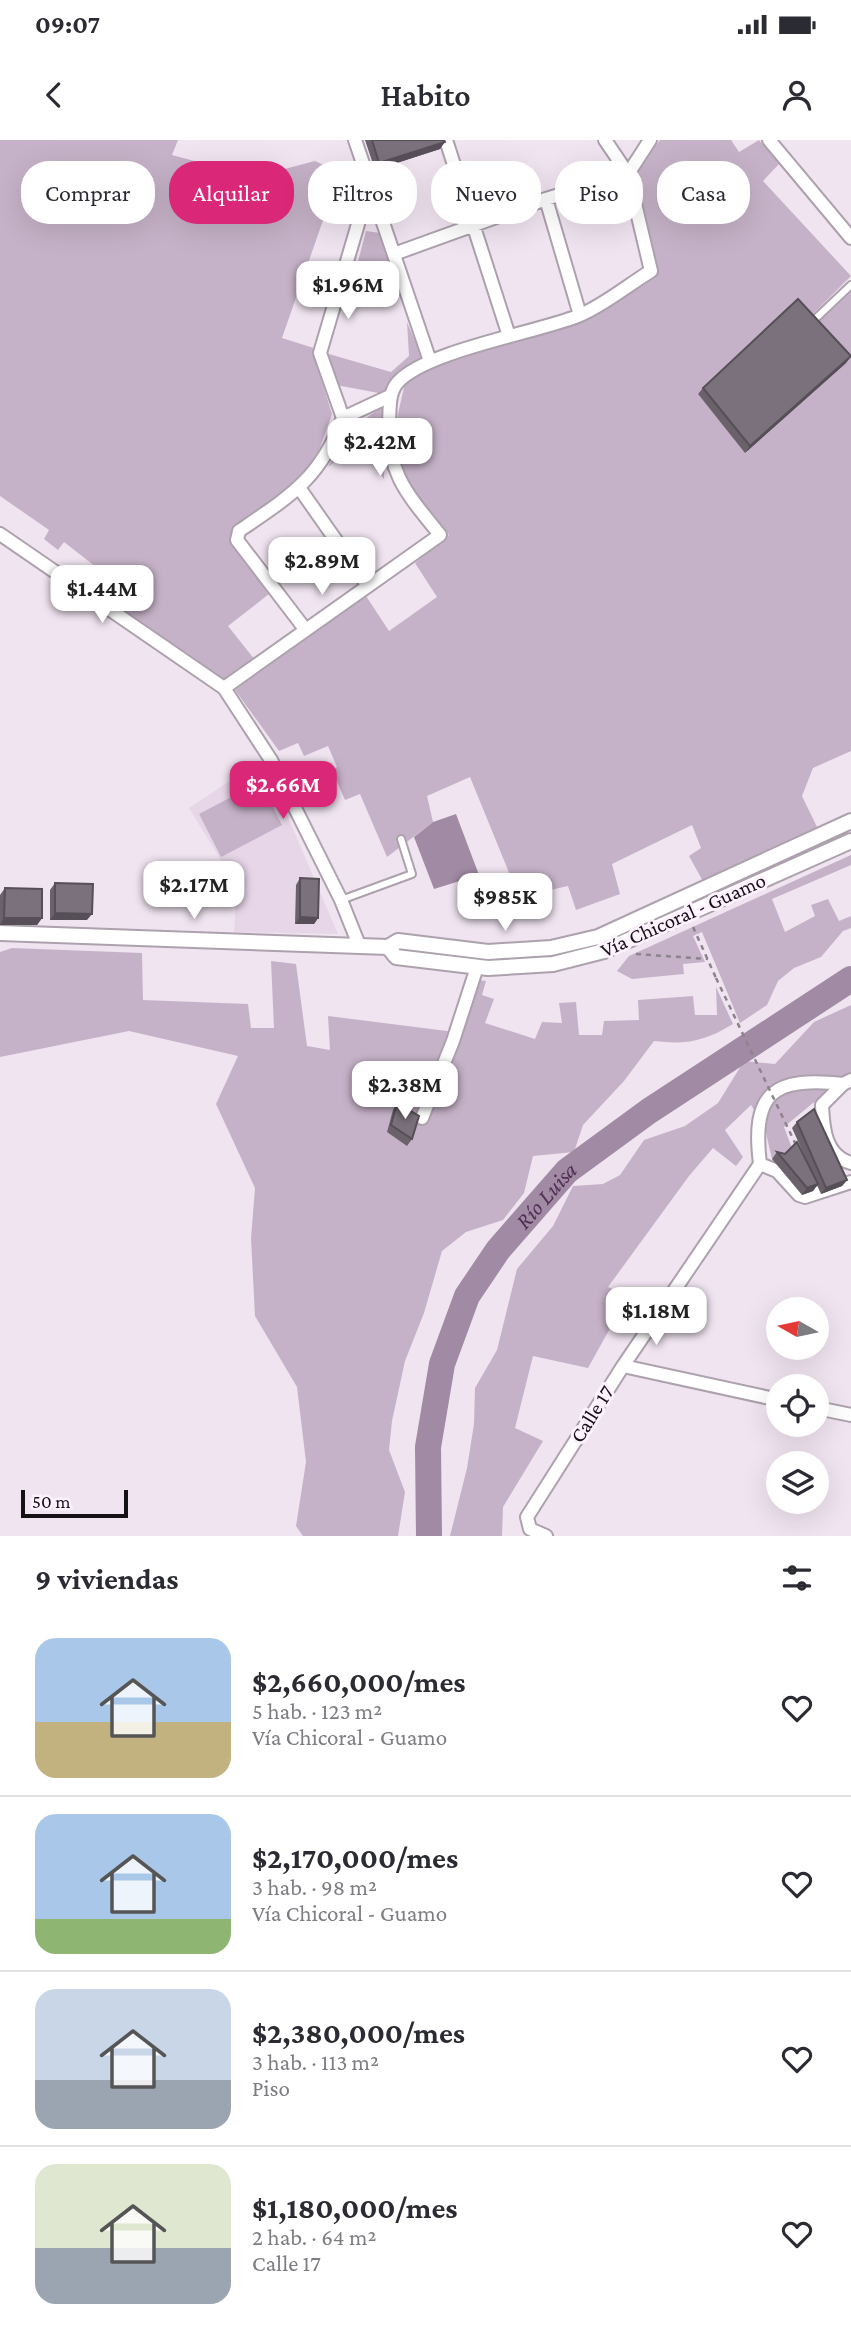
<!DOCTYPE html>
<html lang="es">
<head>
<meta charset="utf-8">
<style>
  :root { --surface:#fff; --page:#f7f7f7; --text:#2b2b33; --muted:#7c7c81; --line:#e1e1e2; --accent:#db2777 }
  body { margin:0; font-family:"Crimson Pro",serif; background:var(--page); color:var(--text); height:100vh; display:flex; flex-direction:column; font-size:26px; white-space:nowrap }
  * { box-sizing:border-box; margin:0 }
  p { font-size:23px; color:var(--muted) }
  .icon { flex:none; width:38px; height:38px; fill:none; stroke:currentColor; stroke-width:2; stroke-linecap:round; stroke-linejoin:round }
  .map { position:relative; height:1396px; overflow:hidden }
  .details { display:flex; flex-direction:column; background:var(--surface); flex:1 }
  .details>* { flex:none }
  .top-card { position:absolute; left:21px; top:21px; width:810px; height:63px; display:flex; gap:14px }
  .needle { width:46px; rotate:279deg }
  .controls { position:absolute; left:766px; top:1157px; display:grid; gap:14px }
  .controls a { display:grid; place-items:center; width:63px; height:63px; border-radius:50%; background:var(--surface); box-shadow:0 7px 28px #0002; font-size:35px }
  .scale { position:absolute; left:21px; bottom:18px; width:107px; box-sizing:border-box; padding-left:7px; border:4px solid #151115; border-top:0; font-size:19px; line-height:24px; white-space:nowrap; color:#151115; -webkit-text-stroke:5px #fdf1fe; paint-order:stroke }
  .price { position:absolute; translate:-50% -60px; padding:0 16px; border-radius:14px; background:#fff; color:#222; font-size:23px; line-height:46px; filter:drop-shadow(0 2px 4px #0008) }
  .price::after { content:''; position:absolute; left:50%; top:42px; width:21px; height:16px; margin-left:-10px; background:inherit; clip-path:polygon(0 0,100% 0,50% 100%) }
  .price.active { background:var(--accent); color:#fff }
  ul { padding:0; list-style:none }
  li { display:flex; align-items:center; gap:21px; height:175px; padding:0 35px }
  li+li { border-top:2px solid var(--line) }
  li span { display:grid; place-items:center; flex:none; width:196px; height:140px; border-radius:21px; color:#555 }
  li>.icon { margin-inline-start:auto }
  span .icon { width:84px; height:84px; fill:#fffc; stroke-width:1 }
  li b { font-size:30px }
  h2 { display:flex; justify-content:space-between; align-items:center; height:84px; padding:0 35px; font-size:30px }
  .chip { padding:0 24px; border-radius:28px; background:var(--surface); box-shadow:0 7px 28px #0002; font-size:24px; line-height:63px }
  .chip.active { background:var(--accent); color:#fff }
  .status { display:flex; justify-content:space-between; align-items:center; height:49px; padding:0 35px; background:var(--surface); direction:ltr }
  .status svg { height:19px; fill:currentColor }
  header { display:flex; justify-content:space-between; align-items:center; height:91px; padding:0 35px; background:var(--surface); font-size:32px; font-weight:600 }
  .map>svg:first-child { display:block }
  .built { fill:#e7d6e8 }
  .green { fill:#c6b2c8 }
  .water { fill:#a18aa3 }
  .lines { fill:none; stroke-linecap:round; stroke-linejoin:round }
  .river { stroke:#a18aa3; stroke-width:26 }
  .service-casing { stroke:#aca1ad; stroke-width:10 }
  .minor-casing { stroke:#aca1ad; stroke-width:16 }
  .tertiary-casing { stroke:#aca1ad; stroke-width:18 }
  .path { stroke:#8c838c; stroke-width:2.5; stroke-dasharray:5 5; stroke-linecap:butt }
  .service { stroke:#fff; stroke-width:6 }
  .minor { stroke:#fff; stroke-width:12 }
  .tertiary { stroke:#fff; stroke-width:14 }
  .path-bridge { stroke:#8c838c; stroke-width:2.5; stroke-dasharray:5 5; stroke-linecap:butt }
  .wall { fill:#6a616b }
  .shaded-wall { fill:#564f57 }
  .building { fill:#7b717c; stroke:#564f57; stroke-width:2 }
  .labels { text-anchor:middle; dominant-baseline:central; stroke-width:6; stroke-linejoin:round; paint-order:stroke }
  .street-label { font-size:21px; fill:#151115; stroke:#fdf1fe }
  .water-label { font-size:23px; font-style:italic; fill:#523055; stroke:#fdf1fe }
</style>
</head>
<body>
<div class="status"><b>09:07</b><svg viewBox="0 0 49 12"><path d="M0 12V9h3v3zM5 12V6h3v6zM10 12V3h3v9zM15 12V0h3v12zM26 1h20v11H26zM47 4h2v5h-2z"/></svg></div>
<header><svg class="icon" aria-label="back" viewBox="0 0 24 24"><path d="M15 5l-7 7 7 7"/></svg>Habito<svg class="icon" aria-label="person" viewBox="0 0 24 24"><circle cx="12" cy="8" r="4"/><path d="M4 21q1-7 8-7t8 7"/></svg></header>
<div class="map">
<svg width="851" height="1396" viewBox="0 0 851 1396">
  <rect width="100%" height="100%" fill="#f0e4f0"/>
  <path class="built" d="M 260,621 L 281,661 L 338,794 L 234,792 L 238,723 L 222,722 L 189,668 Z"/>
  <path class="green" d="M 0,0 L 178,0 L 172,15 L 254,37 L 315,21 L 348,37 L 363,33 L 377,75 L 360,81 L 361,75 L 328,66 L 282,198 L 320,210 L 318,229 L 332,274 L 311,333 L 232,402 L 269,454 L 228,486 L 255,520 L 224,542 L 94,451 L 105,434 L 64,402 L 58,410 L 44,399 L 49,390 L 0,356 Z
    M 660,0 L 731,0 L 739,12 L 759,0 L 779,24 L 763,41 L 851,136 L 807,180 L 698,254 L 746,313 L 813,187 L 851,152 L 851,611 L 813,628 L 802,656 L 819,691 L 705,745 L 689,716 L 701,708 L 692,685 L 612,724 L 620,754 L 576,770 L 568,746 L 519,757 L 470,637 L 427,656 L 433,682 L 387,717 L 360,654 L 345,660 L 332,630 L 337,627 L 328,606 L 304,616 L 298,603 L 279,611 L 235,550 L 366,456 L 389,491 L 437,457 L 415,423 L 449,395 C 435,375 402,340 397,319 C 391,294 400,267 405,243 L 434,224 L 583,180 L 655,133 L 632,37 Z
    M 366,91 L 380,93 L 395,137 L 357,125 Z
    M 407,182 L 423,220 L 387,244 L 384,254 L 336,245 L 329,214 L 391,232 L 409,216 Z
    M 385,264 L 384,339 L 357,305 L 328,327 L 349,291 Z
    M 260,642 L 282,685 L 221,717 L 199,674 Z
    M 851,715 L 851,725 L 772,759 L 785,792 L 815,776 L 811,765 L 828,759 L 839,781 L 851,776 L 851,788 L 843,791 L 821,817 L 794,828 L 778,841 L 767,865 L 740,883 L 702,792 L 693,796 L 705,822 L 683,824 L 684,834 L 632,839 L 617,831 L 629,816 Z
    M 12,808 L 142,813 L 143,860 L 248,864 L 251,888 L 274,888 L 271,821 L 296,824 L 307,906 L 330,910 L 328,876 L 455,892 L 469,839 L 486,841 L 482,855 L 494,859 L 485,883 L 535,899 L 542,882 L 562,883 L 559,863 L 576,862 L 579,895 L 602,895 L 604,881 L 639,880 L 638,860 L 693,856 L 695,875 L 717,875 L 716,847 L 733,884 C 705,901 687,905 654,901 L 624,941 L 583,985 L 574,1012 L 533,1016 L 524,1053 L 503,1080 L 466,1092 L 442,1111 L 424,1173 L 405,1221 L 392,1281 L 389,1310 L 405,1352 L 398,1396 L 303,1396 L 296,1386 L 306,1322 L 297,1247 L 255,1176 L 251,1098 L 255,1048 L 216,964 L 238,916 L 129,891 L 0,917 L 0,812 Z
    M 851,865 L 851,946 L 813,963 L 784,987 L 792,1008 L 780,1021 L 772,1019 L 765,989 L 751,965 L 725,990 L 743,1017 L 736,1026 L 713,1008 L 689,1036 L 608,1147 L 628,1156 L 588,1228 L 533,1216 L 515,1288 L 543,1301 L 503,1367 L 502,1396 L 450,1396 L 467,1328 L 474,1284 L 475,1248 L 497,1210 L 517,1129 L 553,1086 L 573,1046 L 603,1044 L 620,1035 L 644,1000 L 685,986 L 718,963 L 744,921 L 775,924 L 814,882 Z"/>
  <path class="water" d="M 456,674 L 479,735 L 434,749 L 414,697 L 433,682 Z"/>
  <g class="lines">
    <path class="river" id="s1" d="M 429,1396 L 428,1307 L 442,1224 L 467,1156 L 498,1110 L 567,1031 L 649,971 L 851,839"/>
    <g class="service-casing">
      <path id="service" d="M 812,182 L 851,145
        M 341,760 L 412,734 L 401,699"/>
    </g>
    <g class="minor-casing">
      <path id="minor" d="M 355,0 L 430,221
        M 446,0 L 509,196
        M 769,0 L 851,98
        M 546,59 L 580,175
        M 394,114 L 546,59 L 628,34 L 650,0
        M 343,278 L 320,213 L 358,84
        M 300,349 L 368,446
        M 0,394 L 224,548 L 271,620 L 341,760 L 359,805
        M 305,489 L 237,400 L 239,391 C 290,356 320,339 343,278 L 390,256
        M 224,548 L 440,395 C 410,357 387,335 389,283 C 390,269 388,253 398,242 C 426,211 535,193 578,176 C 603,166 628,145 651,131 L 628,34 L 605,0
        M 851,940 L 843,944 L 822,965 C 823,988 825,1016 851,1023
        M 422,978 L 453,901 L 477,827
        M 760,1024 C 751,953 773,936 843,944
        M 760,1024 L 777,1031 L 799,1055 L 805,1057 L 851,1042
        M 623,1226 L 779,1260
        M 817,1268 L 851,1275
        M 546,1396 L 530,1389 L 527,1377 L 623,1226 L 760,1024"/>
    </g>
    <g class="tertiary-casing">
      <path id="tertiary" d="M 0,793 L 388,807 L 398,801 L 488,812 L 551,808 L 598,797 L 851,681
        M 388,807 L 396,817 L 488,828 L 553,824 L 604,811 L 851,701"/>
    </g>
    <path class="path" d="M 693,787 L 716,838
      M 636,814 L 708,819"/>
    <use href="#service" class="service"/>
    <use href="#minor" class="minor"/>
    <use href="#tertiary" class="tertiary"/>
    <path class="path-bridge" d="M 716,838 L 796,1005"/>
  </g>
  <path class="wall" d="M 365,0 L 444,0 L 440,9 L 375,30 Z
    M 851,216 L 846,223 L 745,313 L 698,254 L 703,248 Z
    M 300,738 L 318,778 L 314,784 L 295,784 L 296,745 Z
    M 55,743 L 87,780 L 50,780 L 50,750 Z
    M 5,748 L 42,778 L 37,785 L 0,785 L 0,755 Z
    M 397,963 L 412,999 L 407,1006 L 387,992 L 393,970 Z
    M 797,982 L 847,1040 L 842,1046 L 821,1054 L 817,1045 L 813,1051 L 802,1055 L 772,1019 L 777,1012 L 811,1030 L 792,988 Z"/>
  <path class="shaded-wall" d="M 445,2 L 440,9 L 375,30 L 379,23 Z
    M 851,216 L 846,223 L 745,313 L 750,306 Z
    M 55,773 L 92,774 L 87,780 L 50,780 Z
    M 300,777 L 318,778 L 314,784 L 295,784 Z
    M 4,778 L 42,778 L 37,785 L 0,785 Z
    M 847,1040 L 842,1046 L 821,1054 L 826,1048 Z
    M 818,1044 L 813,1051 L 802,1055 L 807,1048 Z"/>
  <path class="building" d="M 372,0 L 444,0 L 445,2 L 379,23 Z
    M 798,159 L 851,216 L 750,306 L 703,248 Z
    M 300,738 L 319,739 L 318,778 L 300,777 Z
    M 55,743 L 93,744 L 92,774 L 55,773 Z
    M 5,748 L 42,749 L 42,778 L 4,778 Z
    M 397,963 L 419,976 L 412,999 L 391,985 Z
    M 814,969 L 847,1040 L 826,1048 L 797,982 Z
    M 797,1002 L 818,1044 L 807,1048 L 777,1012 L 785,1014 Z"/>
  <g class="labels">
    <g class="street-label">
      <text transform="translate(683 775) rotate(-24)">Vía Chicoral - Guamo</text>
      <text transform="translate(592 1274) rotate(-58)">Calle 17</text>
    </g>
    <g class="water-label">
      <text stroke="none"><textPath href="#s1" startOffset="374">Río Luisa</textPath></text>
    </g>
  </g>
</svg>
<div class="controls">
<a><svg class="needle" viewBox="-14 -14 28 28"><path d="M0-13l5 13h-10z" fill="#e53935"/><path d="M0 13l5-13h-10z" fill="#7c7c81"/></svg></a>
<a><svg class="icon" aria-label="locate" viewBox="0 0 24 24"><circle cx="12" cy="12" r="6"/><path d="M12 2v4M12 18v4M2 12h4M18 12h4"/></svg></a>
<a><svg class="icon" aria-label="layers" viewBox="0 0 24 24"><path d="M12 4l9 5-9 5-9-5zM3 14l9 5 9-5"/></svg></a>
</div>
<div class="scale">50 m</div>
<b class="price" style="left:348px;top:181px">$1.96M</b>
<b class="price" style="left:380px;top:338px">$2.42M</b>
<b class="price" style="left:322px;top:457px">$2.89M</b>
<b class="price" style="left:102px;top:485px">$1.44M</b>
<b class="price active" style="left:283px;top:681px">$2.66M</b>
<b class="price" style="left:194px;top:781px">$2.17M</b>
<b class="price" style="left:505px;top:793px">$985K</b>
<b class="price" style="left:405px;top:981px">$2.38M</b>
<b class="price" style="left:656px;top:1207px">$1.18M</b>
<div class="top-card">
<a class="chip">Comprar</a>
<a class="chip active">Alquilar</a>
<a class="chip">Filtros</a>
<a class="chip">Nuevo</a>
<a class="chip">Piso</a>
<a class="chip">Casa</a>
</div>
</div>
<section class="details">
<h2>9 viviendas<svg class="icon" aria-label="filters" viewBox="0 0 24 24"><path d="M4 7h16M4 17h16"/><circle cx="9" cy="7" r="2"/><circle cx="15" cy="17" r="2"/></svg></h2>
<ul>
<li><span style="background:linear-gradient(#a9c7e8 60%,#c2b280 0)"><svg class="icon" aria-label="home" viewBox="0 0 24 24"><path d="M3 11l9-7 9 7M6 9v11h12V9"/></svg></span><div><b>$2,660,000/mes</b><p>5 hab. · 123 m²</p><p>Vía Chicoral - Guamo</p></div><svg class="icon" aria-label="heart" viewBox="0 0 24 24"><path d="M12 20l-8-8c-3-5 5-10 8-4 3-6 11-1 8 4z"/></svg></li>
<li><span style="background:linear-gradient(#a9c7e8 75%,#8fb573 0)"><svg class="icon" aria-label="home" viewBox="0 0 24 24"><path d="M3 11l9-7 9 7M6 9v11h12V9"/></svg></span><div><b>$2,170,000/mes</b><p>3 hab. · 98 m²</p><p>Vía Chicoral - Guamo</p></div><svg class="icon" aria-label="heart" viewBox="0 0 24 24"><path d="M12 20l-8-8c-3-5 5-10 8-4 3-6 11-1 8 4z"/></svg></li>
<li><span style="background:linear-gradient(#c9d6e8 65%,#9aa5b1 0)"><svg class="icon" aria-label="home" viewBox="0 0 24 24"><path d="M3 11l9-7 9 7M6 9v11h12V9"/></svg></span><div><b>$2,380,000/mes</b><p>3 hab. · 113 m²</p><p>Piso</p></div><svg class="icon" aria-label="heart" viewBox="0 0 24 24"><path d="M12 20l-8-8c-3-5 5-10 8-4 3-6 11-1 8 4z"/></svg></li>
<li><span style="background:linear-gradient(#dfe7d0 60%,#9aa5b1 0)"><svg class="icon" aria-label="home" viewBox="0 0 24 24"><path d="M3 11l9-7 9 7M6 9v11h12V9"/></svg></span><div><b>$1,180,000/mes</b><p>2 hab. · 64 m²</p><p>Calle 17</p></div><svg class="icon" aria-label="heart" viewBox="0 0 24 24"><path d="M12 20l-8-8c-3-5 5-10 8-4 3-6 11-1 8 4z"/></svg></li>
</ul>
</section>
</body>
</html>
